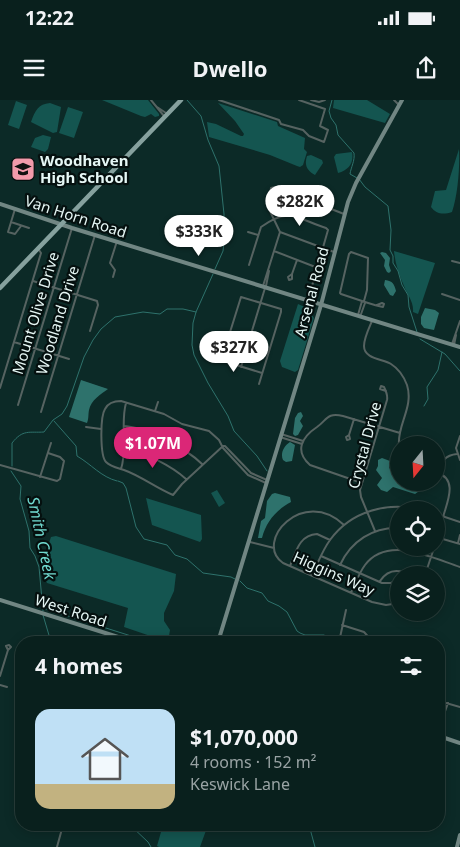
<!DOCTYPE html>
<html lang="en">
<head>
<meta charset="utf-8">
<style>
  :root { --surface:#09201d; --page:#172d2a; --text:#f1f3f6; --muted:#99a3a4; --line:#293e3b; --accent:#db2777 }
  body { margin:0; font-family:"Noto Sans",sans-serif; background:var(--page); color:var(--text); height:100vh; display:flex; flex-direction:column; font-size:19px; white-space:nowrap }
  * { box-sizing:border-box; margin:0 }
  p { font-size:16px; color:var(--muted) }
  .icon { flex:none; width:28px; height:28px; fill:none; stroke:currentColor; stroke-width:2; stroke-linecap:round; stroke-linejoin:round }
  .map { position:relative; flex:1; overflow:hidden }
  .side { position:absolute; left:15px; top:536px; width:430px; height:195px; display:flex; flex-direction:column; background:var(--surface); border-radius:20px; box-shadow:0 2px 12px #0003,0 0 0 1px var(--line) }
  .side>* { flex:none }
  .needle { width:32px; rotate:198deg }
  .controls { position:absolute; left:390px; top:336px; display:grid; gap:10px }
  .controls a { display:grid; place-items:center; width:55px; height:55px; border-radius:50%; background:var(--surface); box-shadow:0 2px 12px #0003,0 0 0 1px var(--line); font-size:25px }
  .price { position:absolute; translate:-50% -42px; padding:0 11px; border-radius:18px; background:#fff; color:#222; font-size:16px; line-height:32px; filter:drop-shadow(0 1px 2px #0008) }
  .price::after { content:''; position:absolute; left:50%; top:30px; width:15px; height:11px; margin-left:-8px; background:inherit; clip-path:polygon(0 0,100% 0,50% 100%) }
  .price.current { background:var(--accent); color:#fff }
  ul { padding:0; list-style:none }
  li { display:flex; align-items:center; gap:15px; height:125px; padding:0 20px }
  li+li { border-top:1px solid var(--line) }
  li span { display:grid; place-items:center; flex:none; width:140px; height:100px; border-radius:15px; color:#555 }
  li>.icon { margin-inline-start:auto }
  span .icon { width:60px; height:60px; fill:#fffc; stroke-width:1 }
  li b { font-size:21px }
  h2 { display:flex; justify-content:space-between; align-items:center; height:60px; padding:0 20px; font-size:21px }
  .status { display:flex; justify-content:space-between; align-items:center; height:35px; padding:0 25px; background:var(--surface); direction:ltr }
  .status svg { height:14px; fill:currentColor }
  header { display:flex; justify-content:space-between; align-items:center; height:65px; padding:0 20px; background:var(--surface); font-size:22px; font-weight:700 }
  .map>svg:first-child { display:block }
  .green { fill:#145550 }
  .water { fill:#2e726c }
  .lines { fill:none; stroke-linecap:round; stroke-linejoin:round }
  .stream { stroke:#2e726c; stroke-width:1 }
  .street { stroke:#566361; stroke-width:2 }
  .secondary { stroke:#718683; stroke-width:4 }
  .primary { stroke:#86a19e; stroke-width:4.5 }
  .labels { text-anchor:middle; dominant-baseline:central; stroke-width:4.5; stroke-linejoin:round; paint-order:stroke }
  .poi-label { font-size:15px; font-weight:bold; fill:#e6f7f5; stroke:#05100f; text-anchor:start }
  .street-label { font-size:15px; fill:#e6f7f5; stroke:#05100f }
  .water-label { font-size:16px; font-style:italic; fill:#71dbd1; stroke:#05100f }
</style>
</head>
<body>
<div class="status"><b>12:22</b><svg viewBox="0 0 49 12"><path d="M0 12V9h3v3zM5 12V6h3v6zM10 12V3h3v9zM15 12V0h3v12zM26 1h20v11H26zM47 4h2v5h-2z"/></svg></div>
<header><svg class="icon" aria-label="menu" viewBox="0 0 24 24"><path d="M4 6h16M4 12h16M4 18h16"/></svg>Dwello<svg class="icon" aria-label="share" viewBox="0 0 24 24"><path d="M12 15V3M7 8l5-5 5 5M5 13v7h14v-7"/></svg></header>
<div class="map">
<svg width="460" height="747" viewBox="0 0 460 747">
  <rect width="100%" height="100%" fill="#0c2a27"/>
  <path class="green" d="M 102,0 L 148,0 L 159,14 L 159,16 L 155,17 L 151,14 L 145,17 L 141,16 Z
    M 334,0 L 367,0 L 390,14 L 385,23 L 333,8 Z
    M 16,1 L 27,5 L 19,29 L 8,25 Z
    M 50,3 L 61,7 L 57,32 L 53,33 L 31,22 C 35,11 38,4 50,3 Z
    M 218,3 L 277,22 L 278,26 L 305,38 L 304,49 L 307,52 L 303,65 L 300,67 L 297,66 L 270,55 L 209,37 L 207,22 L 216,24 L 241,36 L 243,36 L 244,34 L 235,21 Z
    M 68,7 L 83,12 L 74,38 L 59,33 Z
    M 43,35 L 51,37 L 48,49 L 45,52 L 31,47 L 35,38 Z
    M 459,49 C 460,65 458,95 452,112 C 443,115 436,114 431,107 L 435,91 L 446,90 Z
    M 352,52 C 354,63 349,70 338,73 L 334,57 L 336,54 Z
    M 311,55 L 322,60 L 323,63 L 315,75 C 307,71 304,65 307,56 Z
    M 394,151 L 435,163 L 418,214 L 413,212 C 414,202 407,194 404,186 C 399,175 395,163 394,151 Z
    M 298,204 L 307,208 L 314,218 L 298,270 L 295,272 L 282,267 L 280,261 Z
    M 217,390 L 225,403 L 219,407 L 211,393 Z
    M 146,398 L 201,415 L 202,439 L 200,442 L 152,425 Z
    M 56,436 L 176,474 L 174,491 L 164,513 L 164,521 L 170,530 L 168,542 L 124,527 L 128,508 L 47,483 C 38,468 46,453 51,437 Z
    M 163,725 L 208,725 L 200,747 L 159,747 L 157,746 Z"/>
  <path class="water" d="M 382,152 L 386,153 L 390,158 L 389,165 L 391,171 L 389,173 L 387,172 L 384,166 L 385,160 L 380,153 Z
    M 385,180 C 393,181 394,184 396,191 L 393,196 L 390,195 L 384,185 Z
    M 425,208 L 435,210 L 439,213 L 434,230 L 424,228 L 421,224 L 421,217 Z
    M 81,280 L 108,289 C 101,294 91,300 89,310 C 88,315 89,318 87,323 L 69,317 Z
    M 301,312 L 303,316 L 300,321 L 303,326 L 298,335 L 295,336 L 293,334 L 295,318 L 298,313 Z
    M 290,342 L 295,345 L 292,361 L 286,362 L 283,360 C 280,353 284,346 290,342 Z
    M 382,358 L 390,361 L 389,368 L 398,374 L 399,382 L 422,383 L 425,385 L 425,387 L 415,394 L 393,387 L 387,392 L 381,390 L 377,385 L 382,378 L 376,370 L 378,366 L 378,360 Z
    M 275,393 L 290,397 L 291,402 C 276,410 266,422 262,438 L 258,438 L 261,421 L 265,418 L 267,401 L 272,394 Z"/>
  <g class="lines">
    <path class="stream" d="M 187,0 L 201,16 L 208,40 L 219,66 L 224,114 L 224,142 L 223,151 L 215,169
      M 332,0 L 329,11 L 331,18 L 336,25 L 338,35 L 354,53 C 355,61 351,67 350,74 L 357,78
      M 359,79 L 365,87 L 388,106 L 391,130 L 390,150 L 393,156 L 393,163 L 398,171 L 402,185 L 408,195 L 409,207 L 417,232
      M 213,174 L 196,212 L 193,223 L 192,245 L 194,255 L 208,283 L 228,316 L 234,331 L 257,356 L 267,371
      M 420,239 L 445,254 L 460,271
      M 424,306 L 428,299 L 427,287 L 438,270 L 442,252
      M 54,321 L 76,346 L 77,356 C 91,364 101,377 117,381
      M 12,366 L 12,343 C 23,329 29,333 44,332 L 53,320 L 62,314 L 67,306 L 84,257 L 93,240 L 101,229 L 115,217 L 143,212 L 160,214 L 167,209 L 183,209 L 196,212
      M 11,371 L 21,386 L 20,399 L 29,431 L 30,448 L 35,456 L 39,467 L 43,511
      M 118,381 L 123,383 L 126,388 L 136,427 L 144,439 L 167,445 L 175,455 L 187,459 L 203,473 L 231,477 L 235,479
      M 240,481 L 247,488 L 262,493 L 268,501 L 279,506 L 287,512 L 297,531 L 300,533 L 305,535 L 324,535
      M 43,508 L 150,542
      M 43,515 L 51,542
      M 130,725 L 148,742 L 151,747
      M 309,725 L 315,747"/>
    <path class="street" d="M 151,0 L 164,16
      M 219,0 L 279,20 L 281,24 L 303,30 L 309,36 L 324,42 L 328,30 L 320,26 L 325,9 L 299,0
      M 311,0 L 319,2 L 325,0
      M 394,0 L 399,5
      M 157,7 L 166,13
      M 15,109 L 8,132 L 15,134 L 21,126
      M 11,122 L 29,128
      M 248,132 L 258,135
      M 280,132 L 334,152
      M 274,151 L 318,168
      M 452,161 L 460,163
      M 249,165 L 261,127 C 290,106 297,119 326,128 L 328,130 L 312,186
      M 292,174 L 292,179 L 289,180 L 288,177 L 292,174 L 297,160
      M 113,177 L 115,170 L 110,163 L 117,141
      M 33,181 L 97,201 L 98,205 L 90,231
      M 263,186 L 280,132 L 268,107 L 271,88 L 275,87 L 344,114
      M 266,186 L 269,171
      M 442,194 L 460,200
      M 364,201 L 367,190 L 368,158 L 351,152 L 349,154 L 340,193 L 341,194 L 365,202 C 371,204 377,206 383,207 L 384,204 L 382,203 L 377,205
      M 358,215 L 362,201
      M 360,217 L 365,203
      M 372,221 C 369,228 364,238 364,246 C 364,259 383,259 391,264 C 399,269 404,277 407,285 C 414,307 397,325 399,345
      M 14,242 L 69,259
      M 452,244 L 460,221
      M 454,245 L 456,235
      M 210,257 L 262,273
      M 221,261 L 241,197 L 281,209 L 281,212 L 259,284
      M 241,267 L 265,188
      M 0,288 L 41,153 L 39,150
      M 18,305 L 72,128
      M 155,311 L 158,302
      M 41,312 L 95,135
      M 124,326 C 146,327 187,349 202,364
      M 86,327 L 101,329
      M 281,334 L 303,341
      M 349,335 L 350,339 L 347,340 L 346,337 L 349,335 L 354,319
      M 460,336 L 456,348 L 460,360
      M 280,337 L 302,344
      M 223,346 L 182,384 L 173,395 C 156,388 141,376 124,370 C 118,368 111,367 106,362 C 100,356 100,317 105,309 C 108,303 114,301 121,301 L 164,314 L 182,324 L 209,331 L 219,340 L 223,348 L 248,375 L 266,383
      M 223,346 L 225,346 L 251,373 L 267,380
      M 124,349 C 142,350 173,367 186,379
      M 0,365 L 57,381 L 60,379 L 64,361 L 60,357 L 48,353
      M 121,369 C 128,348 120,324 126,303
      M 436,372 C 458,379 448,400 443,417
      M 438,372 C 441,362 445,355 457,354
      M 40,377 L 51,343
      M 362,383 L 310,365 C 294,351 302,337 317,327 C 327,320 327,312 343,316 L 400,333
      M 436,414 L 460,422
      M 344,425 C 303,386 253,442 283,463 L 372,502 L 386,505 L 399,503
      M 375,431 L 361,397 L 360,390 L 387,300 C 388,295 386,291 384,287 L 381,286 L 380,289 L 386,291
      M 436,437 L 460,444
      M 250,442 L 274,448
      M 458,443 L 460,435
      M 321,456 L 382,483 L 391,483 L 399,479
      M 340,465 C 351,441 373,427 399,428
      M 290,466 C 296,452 299,435 317,434 L 330,440
      M 312,475 C 318,463 322,451 330,440 C 351,411 388,401 422,410
      M 402,475 L 403,472 L 413,475
      M 425,475 L 434,448
      M 380,481 C 386,472 393,469 403,472
      M 351,493 C 355,484 359,473 365,465 C 388,435 432,458 460,467
      M 342,525 L 364,532 L 373,542
      M 339,542 L 346,510
      M 0,576 L 8,550 L 6,546 L 9,545 L 11,547 L 8,550
      M 0,585 L 7,587
      M 439,601 L 460,607
      M 443,617 L 448,603
      M 57,747 L 63,725"/>
    <path class="secondary" d="M 0,104 L 72,128 L 460,247
      M 0,500 L 134,542
      M 218,542 L 321,205 L 348,102 L 356,83 L 402,0
      M 439,636 L 460,643
      M 457,747 L 460,735"/>
    <path class="primary" d="M 0,188 L 181,0"/>
  </g>
  <defs>
    <g id="school-square" transform="scale(1.25)"><rect x="-9" y="-9" width="18" height="18" rx="4" fill="#f39aab" stroke="#05100f"/><path d="M0-5L7-2L0 1L-7-2ZM-4 1L0 2.5L4 1V4Q0 6-4 4Z" fill="#111"/></g>
  </defs>
  <g fill-rule="evenodd">
    <use href="#school-square" x="23" y="69"/>
  </g>
  <g class="labels">
    <g class="poi-label">
      <text x="40" y="60">Woodhaven<tspan x="40" dy="17">High School</tspan></text>
    </g>
    <g class="street-label">
      <text transform="translate(76 116) rotate(18)">Van Horn Road</text>
      <text transform="translate(311 192) rotate(-75)">Arsenal Road</text>
      <text transform="translate(35 213) rotate(-73)">Mount Olive Drive</text>
      <text transform="translate(57 220) rotate(-73)">Woodland Drive</text>
      <text transform="translate(364 345) rotate(-75)">Crystal Drive</text>
      <text transform="translate(334 473) rotate(24)">Higgins Way</text>
      <text transform="translate(71 510) rotate(18)">West Road</text>
    </g>
    <g class="water-label">
      <text transform="translate(42 438) rotate(78)">Smith Creek</text>
    </g>
  </g>
</svg>
<div class="controls">
<a><svg class="needle" viewBox="-14 -14 28 28"><path d="M0-13l5 13h-10z" fill="#e53935"/><path d="M0 13l5-13h-10z" fill="#99a3a4"/></svg></a>
<a><svg class="icon" aria-label="locate" viewBox="0 0 24 24"><circle cx="12" cy="12" r="6"/><path d="M12 2v4M12 18v4M2 12h4M18 12h4"/></svg></a>
<a><svg class="icon" aria-label="layers" viewBox="0 0 24 24"><path d="M12 4l9 5-9 5-9-5zM3 14l9 5 9-5"/></svg></a>
</div>
<b class="price" style="left:300px;top:127px">$282K</b>
<b class="price" style="left:199px;top:157px">$333K</b>
<b class="price" style="left:234px;top:273px">$327K</b>
<b class="price current" style="left:153px;top:369px">$1.07M</b>
<section class="side">
<h2>4 homes<svg class="icon" aria-label="filters" viewBox="0 0 24 24"><path d="M4 7h16M4 17h16"/><circle cx="9" cy="7" r="2"/><circle cx="15" cy="17" r="2"/></svg></h2>
<ul>
<li><span style="background:linear-gradient(#bfe0f5 75%,#c2b280 0)"><svg class="icon" aria-label="home" viewBox="0 0 24 24"><path d="M3 11l9-7 9 7M6 9v11h12V9"/></svg></span><div><b>$1,070,000</b><p>4 rooms · 152 m²</p><p>Keswick Lane</p></div></li>
</ul>
</section>
</div>
</body>
</html>
